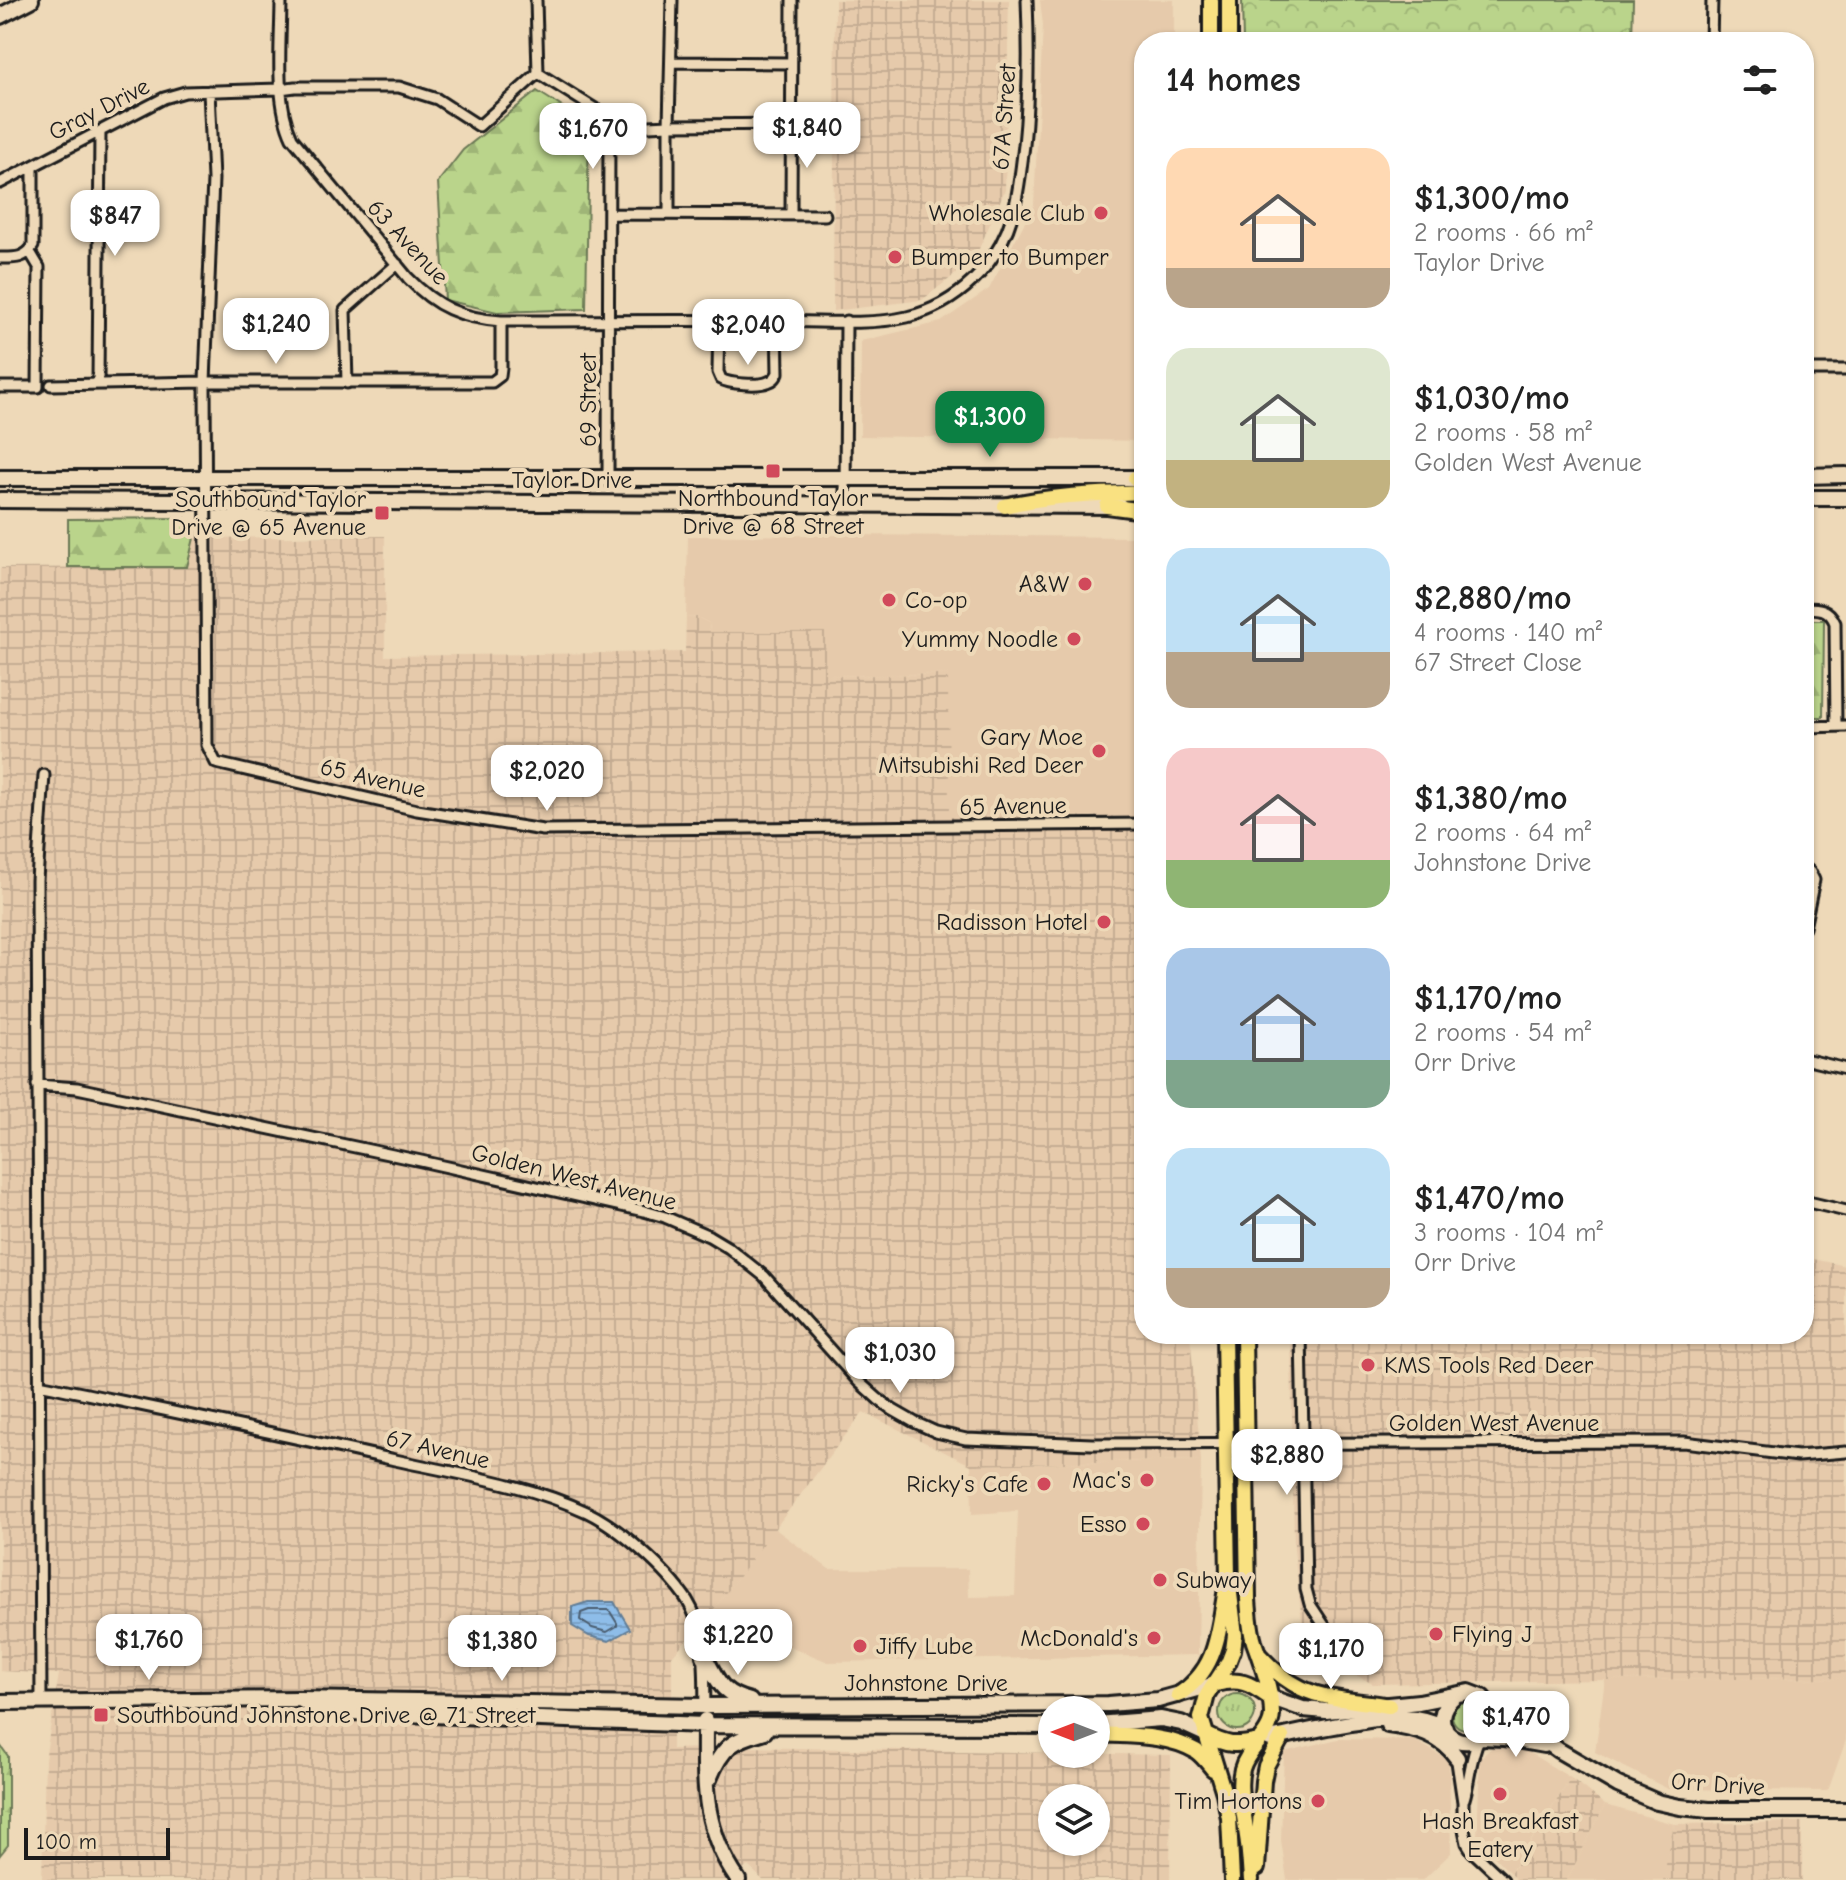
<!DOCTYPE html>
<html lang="en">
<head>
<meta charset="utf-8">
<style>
  :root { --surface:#fff; --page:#f2f2f2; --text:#222; --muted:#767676; --accent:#0b8043 }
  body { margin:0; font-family:"Comic Neue",sans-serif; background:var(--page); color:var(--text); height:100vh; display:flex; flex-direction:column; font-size:30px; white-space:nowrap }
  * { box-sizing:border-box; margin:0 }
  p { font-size:26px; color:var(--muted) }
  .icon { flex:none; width:44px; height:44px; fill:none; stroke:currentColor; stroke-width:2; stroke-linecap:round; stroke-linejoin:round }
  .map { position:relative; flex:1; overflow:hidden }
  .drawer { position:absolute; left:1134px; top:32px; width:680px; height:1312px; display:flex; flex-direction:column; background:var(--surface); border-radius:32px; box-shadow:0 2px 6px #0004 }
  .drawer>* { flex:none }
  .needle { width:52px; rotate:270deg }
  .fabs { position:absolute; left:1038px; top:1696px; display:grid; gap:16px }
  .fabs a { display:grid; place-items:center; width:72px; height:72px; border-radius:50%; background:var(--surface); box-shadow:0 2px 6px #0004; font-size:40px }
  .scale { position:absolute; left:24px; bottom:20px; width:146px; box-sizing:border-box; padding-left:8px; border:4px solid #1c1c1c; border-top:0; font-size:22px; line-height:28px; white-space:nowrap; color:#1c1c1c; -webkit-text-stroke:6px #eed9b8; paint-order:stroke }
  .price { position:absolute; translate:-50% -68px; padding:0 18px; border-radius:16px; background:#fff; color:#222; font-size:26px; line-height:52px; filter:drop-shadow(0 2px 4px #0008) }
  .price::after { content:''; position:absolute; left:50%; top:48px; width:24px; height:18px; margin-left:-12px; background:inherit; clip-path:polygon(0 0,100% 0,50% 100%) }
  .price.on { background:var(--accent); color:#fff }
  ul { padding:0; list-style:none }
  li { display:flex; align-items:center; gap:24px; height:200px; padding:0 32px }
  li span { display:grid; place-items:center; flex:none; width:224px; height:160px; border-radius:24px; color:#555 }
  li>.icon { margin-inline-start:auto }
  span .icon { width:96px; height:96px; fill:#fffc; stroke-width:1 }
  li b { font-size:34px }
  h2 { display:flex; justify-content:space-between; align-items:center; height:96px; padding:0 32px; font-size:34px }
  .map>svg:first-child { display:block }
  .built { fill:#e6caab }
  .industrial { fill:url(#industrial-grid); fill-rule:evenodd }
  .grass { fill:url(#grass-tufts); stroke:#6b7854; stroke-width:2 }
  .forest { fill:url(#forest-firs); stroke:#6b7854; stroke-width:2 }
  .park { fill:url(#park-crowns); stroke:#6b7854; stroke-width:2 }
  .water { fill:url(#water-rules); stroke:#607d97; stroke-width:2 }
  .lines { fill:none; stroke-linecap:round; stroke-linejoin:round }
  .shore { stroke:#4a5c6e; stroke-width:2 }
  .street-casing { stroke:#1c1c1c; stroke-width:15 }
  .secondary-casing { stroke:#1c1c1c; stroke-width:20 }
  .primary-casing { stroke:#1c1c1c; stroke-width:20 }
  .street { stroke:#eed9b8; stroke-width:9 }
  .secondary { stroke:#eed9b8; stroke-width:14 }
  .primary { stroke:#f9e181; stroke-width:14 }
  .poi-dot { fill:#d1495b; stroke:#eed9b8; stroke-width:3 }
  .labels { text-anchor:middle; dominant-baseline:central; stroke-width:8; stroke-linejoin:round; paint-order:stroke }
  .street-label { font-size:24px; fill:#1c1c1c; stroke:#eed9b8 }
  .poi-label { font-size:24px; fill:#1c1c1c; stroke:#eed9b8; text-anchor:end }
</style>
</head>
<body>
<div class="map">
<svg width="1846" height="1880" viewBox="0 0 1846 1880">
  <defs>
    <pattern id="industrial-grid" width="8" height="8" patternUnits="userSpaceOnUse" patternTransform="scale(2)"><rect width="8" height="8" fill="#e6caab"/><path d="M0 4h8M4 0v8" fill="none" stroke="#c5ad93"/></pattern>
    <pattern id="grass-tufts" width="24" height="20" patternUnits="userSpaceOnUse" patternTransform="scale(2)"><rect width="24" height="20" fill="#bad48b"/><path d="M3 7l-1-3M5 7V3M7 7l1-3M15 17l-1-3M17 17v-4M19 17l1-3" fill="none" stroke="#9fb577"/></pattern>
    <pattern id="forest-firs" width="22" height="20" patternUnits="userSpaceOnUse" patternTransform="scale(2)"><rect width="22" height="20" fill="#bad48b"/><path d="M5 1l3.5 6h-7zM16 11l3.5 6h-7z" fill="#9fb577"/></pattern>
    <pattern id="park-crowns" width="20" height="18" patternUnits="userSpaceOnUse" patternTransform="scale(2)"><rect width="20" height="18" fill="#bad48b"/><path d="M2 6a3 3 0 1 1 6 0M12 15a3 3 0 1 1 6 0" fill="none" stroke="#9fb577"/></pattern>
    <pattern id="water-rules" width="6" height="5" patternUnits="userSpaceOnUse" patternTransform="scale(2)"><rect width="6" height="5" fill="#8ebde9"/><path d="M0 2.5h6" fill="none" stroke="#7aa2c7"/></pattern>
  </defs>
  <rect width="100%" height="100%" fill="#eed9b8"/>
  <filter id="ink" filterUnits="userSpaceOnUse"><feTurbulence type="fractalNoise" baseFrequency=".0125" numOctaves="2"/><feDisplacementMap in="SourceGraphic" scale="16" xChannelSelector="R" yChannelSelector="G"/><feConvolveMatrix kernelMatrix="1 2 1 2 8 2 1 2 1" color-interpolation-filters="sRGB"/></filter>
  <g filter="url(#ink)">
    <path class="built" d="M 1040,0 L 1174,0 L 1174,42 L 1144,42 L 1144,441 L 860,436 L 861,341 L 941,322 L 989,289 L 1034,205 L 1043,25 Z
      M 832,535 L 1144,537 L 1144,816 L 948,817 L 948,674 L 825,676 L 825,633 L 710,632 L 709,623 L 697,617 L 686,618 L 688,536 Z
      M 1201,1460 L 1198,1655 L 828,1662 L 761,1634 L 734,1640 L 715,1608 L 774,1528 L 829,1569 L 968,1569 L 969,1597 L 1015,1596 L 1018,1511 L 972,1514 L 971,1465 Z
      M 1846,1678 L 1846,1740 L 1828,1791 L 1668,1789 L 1595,1752 L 1605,1680 Z
      M 1338,1739 L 1414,1740 L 1449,1760 L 1451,1853 L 1423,1880 L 1287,1880 L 1281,1840 L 1284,1752 Z
      M 1494,1746 L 1523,1749 L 1571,1778 L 1510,1873 L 1477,1839 L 1480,1758 Z
      M 1605,1805 L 1674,1824 L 1664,1880 L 1567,1880 Z"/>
    <path class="industrial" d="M 835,0 L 1009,0 L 1005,190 L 974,260 L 922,300 L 833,311 Z
      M 385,536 L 385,656 L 685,652 L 686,618 L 697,617 L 709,623 L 710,632 L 825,632 L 826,676 L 948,674 L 949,817 L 1144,816 L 1144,1334 L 1190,1334 L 1201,1460 L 971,1465 L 863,1412 L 715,1608 L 672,1656 L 672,1749 L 743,1747 L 1171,1755 L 1170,1880 L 763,1880 L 748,1866 L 731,1880 L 42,1880 L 45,1760 L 59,1674 L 0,1671 L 0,568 L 187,567 L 194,538 ZM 1052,1798 L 1096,1798 L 1096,1842 L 1052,1842 Z
      M 1804,1257 L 1846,1266 L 1846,1678 L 1605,1680 L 1373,1684 L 1305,1649 L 1294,1549 L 1291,1334 L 1804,1334 Z
      M 1571,1778 L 1605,1805 L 1567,1880 L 1517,1880 L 1510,1874 Z
      M 1802,1822 L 1802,1880 L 1663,1880 L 1674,1824 Z"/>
    <path class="grass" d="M1219 1712a18 18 0 1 1 36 0a18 18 0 1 1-36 0Z
      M1452 1715a14 14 0 1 1 28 0a14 14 0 1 1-28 0Z"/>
    <path class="forest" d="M 537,91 L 589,124 L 586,309 L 497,312 L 445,300 L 438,182 L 463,150 Z
      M 185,518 L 194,538 L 187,567 L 68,567 L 68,519 Z
      M 1804,620 L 1824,620 L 1823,717 L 1804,717 Z
      M 0,1745 L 8,1756 L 8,1845 L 0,1855 Z"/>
    <path class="park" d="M 1242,0 L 1633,0 L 1632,42 L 1243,42 Z"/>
    <path class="water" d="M 588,1602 L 614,1602 L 630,1629 L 609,1641 L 589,1636 L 572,1626 L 572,1607 Z"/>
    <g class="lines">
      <path class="shore" d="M 589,1610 L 609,1610 L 617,1623 L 617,1626 L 607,1632 L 592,1628 L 580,1620 L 581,1613 Z"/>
      <g class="street-casing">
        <path id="street" d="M 281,0 C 281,42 274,100 292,138 L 408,278 C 436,307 461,318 501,321 C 592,321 683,320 774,321 C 814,321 868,326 907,317 C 957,305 997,266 1012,217 C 1019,194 1021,169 1024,145 C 1029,97 1029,49 1027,0
          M 1711,42 L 1712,0
          M 671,62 L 791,63
          M 538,73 L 597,110 L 609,128 L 608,479
          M 209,91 L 213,179 L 205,382 L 207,745 L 216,763 L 417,810 L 543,830 L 1144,824
          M 609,128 L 669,125 L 791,124
          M 0,183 L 164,98 L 185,92 L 280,89 L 295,87 L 399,87 L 437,99 L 479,126 L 538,73 L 536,0
          M 609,214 L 825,215
          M 669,214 L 669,125 L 672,0
          M 791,215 L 792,0
          M 0,258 C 14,258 25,259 33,246 L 33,166
          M 719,320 L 718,372 L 721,379 C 729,384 759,386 768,382 C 774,380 775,378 778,373 L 777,321
          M 1804,370 L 1846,370
          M 347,383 L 345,310 L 397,264
          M 98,384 L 100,131
          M 51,385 L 205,382 L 492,382 L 500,376 L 501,368 L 501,321
          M 0,387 L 38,387 L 39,267 L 30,252
          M 845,503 L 846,321
          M 1804,608 C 1819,608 1829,608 1835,623 L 1836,726
          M 1804,727 L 1846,726
          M 1804,867 L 1810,872 L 1814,880 L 1804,928
          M 1804,1059 L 1846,1069
          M 37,1085 L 77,1088 L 421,1161 L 644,1211 L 665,1217 L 709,1236 L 729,1248 L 764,1276 L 859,1382 L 878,1399 L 893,1410 L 914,1422 L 936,1432 L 966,1439 L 1092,1444 L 1684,1442 L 1798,1456 L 1846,1452
          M 1804,1201 L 1846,1211
          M 1301,1334 L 1306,1589 L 1310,1604 L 1335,1642
          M 39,1384 C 158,1409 276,1433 395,1460 C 459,1474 527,1484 587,1512 C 620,1528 667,1570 687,1600 C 707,1632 704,1669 705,1706
          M 41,1702 L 37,880 L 44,775
          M 1456,1755 L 1463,1802 L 1463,1825 L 1467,1843 L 1472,1851 L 1503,1880
          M 1464,1799 C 1470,1779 1470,1758 1479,1739"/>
      </g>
      <g class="secondary-casing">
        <path id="secondary" d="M 0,16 L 31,0
          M 1804,476 L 1846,475
          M 0,478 L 1144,478
          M 1804,498 L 1846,498
          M 0,500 L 1120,506
          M 704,1656 C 719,1682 720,1693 750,1701
          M 1456,1695 C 1448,1701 1443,1707 1442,1717 C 1442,1752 1499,1749 1490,1708
          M 1269,1697 L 1303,1709 L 1326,1711 L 1419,1702 L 1469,1692 L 1482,1697 L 1497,1715 L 1508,1724 L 1537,1735 L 1558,1750 L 1618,1785 L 1657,1802 L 1680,1807 L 1709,1810 L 1846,1810
          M 303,1701 L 323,1711 L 705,1725 L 1052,1726
          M 0,1702 L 299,1699 L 705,1706 L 1108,1704 L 1158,1700 L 1216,1684
          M 705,1720 C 705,1782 701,1826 738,1880
          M 1096,1724 L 1161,1719 L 1181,1723 L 1205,1734
          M 1388,1725 C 1414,1728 1442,1735 1457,1758
          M 1481,1737 L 1504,1738 L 1544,1745
          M 1270,1739 C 1299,1733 1328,1726 1358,1722 C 1388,1717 1417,1712 1445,1728
          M 709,1779 C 722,1746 733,1740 765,1731"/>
      </g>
      <g class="primary-casing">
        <path id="primary" d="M 1211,0 L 1211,42
          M 1229,42 L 1229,0
          M 1135,478 L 1144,476
          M 1005,506 C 1051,495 1097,494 1144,492
          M 1107,506 L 1144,511
          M 1224,1334 L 1228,1577 L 1235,1635 L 1233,1650 L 1228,1663 L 1207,1695 L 1201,1718 L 1224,1793 L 1229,1818 L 1232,1880
          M 1244,1334 L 1248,1599 C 1249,1614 1250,1629 1254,1642 C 1262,1664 1272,1691 1272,1715 C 1271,1735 1247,1749 1242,1769 C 1237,1788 1244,1811 1246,1830 C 1249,1847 1250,1863 1251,1880
          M 1260,1656 C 1272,1669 1285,1680 1301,1688 C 1325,1700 1362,1701 1389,1706
          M 1216,1684 C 1240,1678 1249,1683 1269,1697
          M 1178,1695 C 1218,1669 1218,1633 1226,1589
          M 1096,1734 C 1128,1736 1167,1734 1196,1751 C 1203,1756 1208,1763 1213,1769
          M 1205,1734 C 1227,1746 1235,1746 1259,1741
          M 1257,1868 L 1263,1781 L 1266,1766 L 1282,1737"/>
      </g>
      <use href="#street" class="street"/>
      <use href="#secondary" class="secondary"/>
      <use href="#primary" class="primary"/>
    </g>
  </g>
  <g class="poi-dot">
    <circle cx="1101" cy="213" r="8"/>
    <circle cx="895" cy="257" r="8"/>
    <rect x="765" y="463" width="16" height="16" rx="4"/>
    <rect x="374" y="505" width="16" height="16" rx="4"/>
    <circle cx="1085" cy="584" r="8"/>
    <circle cx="889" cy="600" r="8"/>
    <circle cx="1074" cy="639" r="8"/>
    <circle cx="1099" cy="751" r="8"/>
    <circle cx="1104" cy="922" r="8"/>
    <circle cx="1368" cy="1365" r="8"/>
    <circle cx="1147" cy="1480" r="8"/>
    <circle cx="1044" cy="1484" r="8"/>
    <circle cx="1143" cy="1524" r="8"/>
    <circle cx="1160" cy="1580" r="8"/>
    <circle cx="1436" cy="1634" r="8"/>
    <circle cx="1154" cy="1638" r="8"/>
    <circle cx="860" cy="1646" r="8"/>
    <rect x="93" y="1707" width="16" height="16" rx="4"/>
    <circle cx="1500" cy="1794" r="8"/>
    <circle cx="1318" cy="1801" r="8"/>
  </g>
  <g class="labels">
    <g class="street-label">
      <text transform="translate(99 109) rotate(-27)">Gray Drive</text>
      <text transform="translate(1004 117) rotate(-86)">67A Street</text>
      <text transform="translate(408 242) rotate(47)">63 Avenue</text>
      <text transform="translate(588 400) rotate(-90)">69 Street</text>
      <text x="572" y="480">Taylor Drive</text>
      <text transform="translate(373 778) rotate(13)">65 Avenue</text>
      <text transform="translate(1013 806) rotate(-1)">65 Avenue</text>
      <text transform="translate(574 1177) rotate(14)">Golden West Avenue</text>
      <text x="1494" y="1423">Golden West Avenue</text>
      <text transform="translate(438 1449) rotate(13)">67 Avenue</text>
      <text x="926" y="1683">Johnstone Drive</text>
      <text transform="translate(1718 1784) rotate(4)">Orr Drive</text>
    </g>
    <g class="poi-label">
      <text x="1085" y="213">Wholesale Club</text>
      <text x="911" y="257" text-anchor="start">Bumper to Bumper</text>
      <text x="773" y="498" text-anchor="middle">Northbound Taylor<tspan x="773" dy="28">Drive @ 68 Street</tspan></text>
      <text x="366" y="499">Southbound Taylor<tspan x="366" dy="28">Drive @ 65 Avenue</tspan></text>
      <text x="1069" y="584">A&amp;W</text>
      <text x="905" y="600" text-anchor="start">Co-op</text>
      <text x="1058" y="639">Yummy Noodle</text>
      <text x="1083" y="737">Gary Moe<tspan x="1083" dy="28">Mitsubishi Red Deer</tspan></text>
      <text x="1088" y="922">Radisson Hotel</text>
      <text x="1384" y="1365" text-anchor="start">KMS Tools Red Deer</text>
      <text x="1131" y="1480">Mac's</text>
      <text x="1028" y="1484">Ricky's Cafe</text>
      <text x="1127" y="1524">Esso</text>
      <text x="1176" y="1580" text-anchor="start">Subway</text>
      <text x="1452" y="1634" text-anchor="start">Flying J</text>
      <text x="1138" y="1638">McDonald's</text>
      <text x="876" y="1646" text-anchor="start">Jiffy Lube</text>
      <text x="117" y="1715" text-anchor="start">Southbound Johnstone Drive @ 71 Street</text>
      <text x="1302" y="1801">Tim Hortons</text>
      <text x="1500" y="1821" text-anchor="middle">Hash Breakfast<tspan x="1500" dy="28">Eatery</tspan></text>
    </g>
  </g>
</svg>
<div class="fabs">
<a><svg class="needle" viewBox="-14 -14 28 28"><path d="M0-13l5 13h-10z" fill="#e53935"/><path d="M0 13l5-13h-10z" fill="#767676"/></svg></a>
<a><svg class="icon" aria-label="layers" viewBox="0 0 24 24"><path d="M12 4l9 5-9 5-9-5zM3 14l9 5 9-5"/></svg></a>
</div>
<div class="scale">100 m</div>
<b class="price" style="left:807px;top:170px">$1,840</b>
<b class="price" style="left:593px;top:171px">$1,670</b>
<b class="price" style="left:115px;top:258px">$847</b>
<b class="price" style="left:276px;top:366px">$1,240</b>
<b class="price" style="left:748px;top:367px">$2,040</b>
<b class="price on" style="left:990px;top:459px">$1,300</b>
<b class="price" style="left:547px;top:813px">$2,020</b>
<b class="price" style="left:900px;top:1395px">$1,030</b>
<b class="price" style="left:1287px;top:1497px">$2,880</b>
<b class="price" style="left:738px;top:1677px">$1,220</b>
<b class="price" style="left:149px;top:1682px">$1,760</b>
<b class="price" style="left:502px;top:1683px">$1,380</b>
<b class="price" style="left:1331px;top:1691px">$1,170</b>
<b class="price" style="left:1516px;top:1759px">$1,470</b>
<section class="drawer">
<h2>14 homes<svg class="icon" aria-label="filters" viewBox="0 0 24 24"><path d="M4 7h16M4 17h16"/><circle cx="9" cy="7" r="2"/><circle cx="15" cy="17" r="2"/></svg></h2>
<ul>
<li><span style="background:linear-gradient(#ffd9b3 75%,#b9a48a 0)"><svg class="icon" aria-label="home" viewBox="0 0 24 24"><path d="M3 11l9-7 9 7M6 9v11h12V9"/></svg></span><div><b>$1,300/mo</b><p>2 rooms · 66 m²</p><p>Taylor Drive</p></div></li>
<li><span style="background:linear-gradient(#dfe7d0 70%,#c2b280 0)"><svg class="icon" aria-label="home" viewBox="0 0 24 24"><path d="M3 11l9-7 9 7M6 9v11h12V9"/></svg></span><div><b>$1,030/mo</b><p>2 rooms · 58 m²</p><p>Golden West Avenue</p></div></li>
<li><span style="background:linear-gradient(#bfe0f5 65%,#b9a48a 0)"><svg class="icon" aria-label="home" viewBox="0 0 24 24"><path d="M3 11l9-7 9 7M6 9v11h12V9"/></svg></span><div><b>$2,880/mo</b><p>4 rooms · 140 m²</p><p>67 Street Close</p></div></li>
<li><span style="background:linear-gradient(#f6c9c9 70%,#8fb573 0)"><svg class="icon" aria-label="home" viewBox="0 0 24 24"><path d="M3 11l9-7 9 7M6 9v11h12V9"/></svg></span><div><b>$1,380/mo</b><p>2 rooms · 64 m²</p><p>Johnstone Drive</p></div></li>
<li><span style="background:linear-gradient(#a9c7e8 70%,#7fa58c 0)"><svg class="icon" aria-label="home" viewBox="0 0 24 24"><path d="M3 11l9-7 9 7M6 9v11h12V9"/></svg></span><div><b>$1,170/mo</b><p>2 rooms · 54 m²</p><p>Orr Drive</p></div></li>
<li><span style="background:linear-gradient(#bfe0f5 75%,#b9a48a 0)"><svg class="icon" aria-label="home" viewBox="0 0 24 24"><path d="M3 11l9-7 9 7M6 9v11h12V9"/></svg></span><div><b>$1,470/mo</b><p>3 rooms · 104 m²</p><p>Orr Drive</p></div></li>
</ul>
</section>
</div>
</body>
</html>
